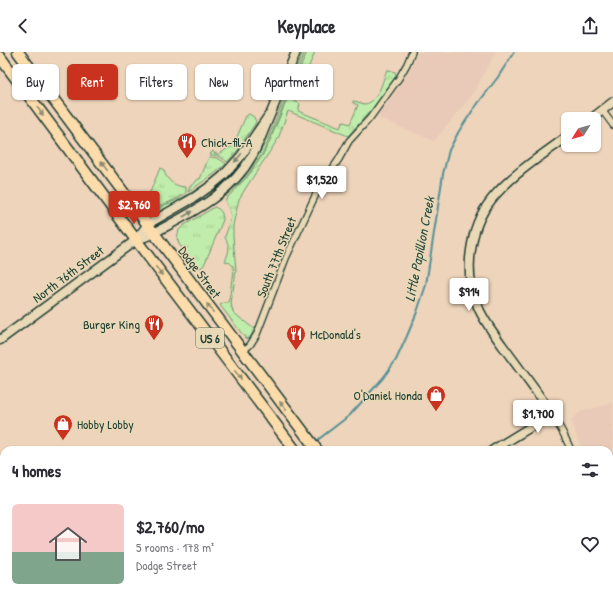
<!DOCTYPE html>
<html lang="en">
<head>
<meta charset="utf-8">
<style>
  :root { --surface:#fff; --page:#f7f7f7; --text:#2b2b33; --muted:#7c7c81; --accent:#c8321e }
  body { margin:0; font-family:"Patrick Hand",sans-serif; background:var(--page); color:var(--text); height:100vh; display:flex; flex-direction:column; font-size:15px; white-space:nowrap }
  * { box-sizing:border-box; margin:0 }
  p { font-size:13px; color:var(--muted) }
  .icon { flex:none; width:22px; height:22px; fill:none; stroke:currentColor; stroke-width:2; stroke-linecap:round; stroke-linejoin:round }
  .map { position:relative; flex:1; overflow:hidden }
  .panel { position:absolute; left:0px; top:394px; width:613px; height:156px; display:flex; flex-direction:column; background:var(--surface); border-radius:12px 12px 0 0; box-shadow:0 1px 3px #0004 }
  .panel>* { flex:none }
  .top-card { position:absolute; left:12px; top:12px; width:400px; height:36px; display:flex; gap:8px }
  .needle { width:26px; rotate:233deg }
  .fabs { position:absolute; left:561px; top:60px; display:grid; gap:8px }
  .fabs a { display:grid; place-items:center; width:40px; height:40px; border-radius:6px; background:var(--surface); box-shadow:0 1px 3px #0004; font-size:20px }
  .price { position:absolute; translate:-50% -34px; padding:0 9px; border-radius:4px; background:#fff; color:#222; font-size:13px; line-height:26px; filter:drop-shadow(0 1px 2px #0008) }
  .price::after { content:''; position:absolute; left:50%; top:24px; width:12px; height:9px; margin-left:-6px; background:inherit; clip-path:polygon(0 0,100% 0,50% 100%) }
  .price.selected { background:var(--accent); color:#fff }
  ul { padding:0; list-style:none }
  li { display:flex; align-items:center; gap:12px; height:100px; padding:0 12px }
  li span { display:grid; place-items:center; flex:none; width:112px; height:80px; border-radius:6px; color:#555 }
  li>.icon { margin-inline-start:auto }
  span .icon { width:48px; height:48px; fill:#fffc; stroke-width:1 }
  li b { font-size:17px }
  h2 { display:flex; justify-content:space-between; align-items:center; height:48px; padding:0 12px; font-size:17px }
  .pill { padding:0 14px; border-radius:6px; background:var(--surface); box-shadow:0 1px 3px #0004; font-size:14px; line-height:36px }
  .pill.selected { background:var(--accent); color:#fff }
  header { display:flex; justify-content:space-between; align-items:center; height:52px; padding:0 12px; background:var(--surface); font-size:18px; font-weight:800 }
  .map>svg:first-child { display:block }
  .built { fill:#e9cab8 }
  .grass { fill:url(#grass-tufts); stroke:#709570 }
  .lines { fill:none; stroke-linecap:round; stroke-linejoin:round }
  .stream { stroke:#569196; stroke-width:2 }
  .street-casing { stroke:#1f3d34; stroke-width:8 }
  .secondary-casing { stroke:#1f3d34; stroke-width:11 }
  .highway-casing { stroke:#1f3d34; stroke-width:13 }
  .street { stroke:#ead9b6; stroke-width:5.5 }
  .secondary { stroke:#ead9b6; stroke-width:8 }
  .highway { stroke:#fddcac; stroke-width:10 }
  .oneway { fill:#8e8c70 }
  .oneway2 { fill:#7a836e }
  .labels { text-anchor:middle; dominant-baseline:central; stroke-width:3; stroke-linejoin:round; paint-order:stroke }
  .shield { fill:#ead9b6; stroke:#5c6c5b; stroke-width:1 }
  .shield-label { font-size:12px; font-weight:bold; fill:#1f3d34 }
  .poi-label { font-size:13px; fill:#1f3d34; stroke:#ead9b6; text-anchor:start }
  .street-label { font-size:13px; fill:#1f3d34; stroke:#ead9b6 }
  .water-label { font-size:14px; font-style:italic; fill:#284b44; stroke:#ead9b6 }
</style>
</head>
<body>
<header><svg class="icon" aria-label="back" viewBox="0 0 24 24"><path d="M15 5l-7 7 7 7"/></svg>Keyplace<svg class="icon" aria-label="share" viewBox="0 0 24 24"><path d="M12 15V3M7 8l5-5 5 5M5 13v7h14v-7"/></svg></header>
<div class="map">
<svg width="613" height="550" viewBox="0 0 613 550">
  <defs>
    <pattern id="grass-tufts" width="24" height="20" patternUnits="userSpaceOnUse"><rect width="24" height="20" fill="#c0edab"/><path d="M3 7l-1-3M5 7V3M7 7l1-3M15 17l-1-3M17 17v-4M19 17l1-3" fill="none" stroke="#a5cc94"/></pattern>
  </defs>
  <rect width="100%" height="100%" fill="#eed4ba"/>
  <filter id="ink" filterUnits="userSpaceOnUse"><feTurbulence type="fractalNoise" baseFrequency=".025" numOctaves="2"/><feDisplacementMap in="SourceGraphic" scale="8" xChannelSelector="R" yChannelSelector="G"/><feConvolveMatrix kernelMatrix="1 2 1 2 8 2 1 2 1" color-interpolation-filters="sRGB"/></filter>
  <g filter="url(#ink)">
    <path class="built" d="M 418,0 L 496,0 L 472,43 L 434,89 L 377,65 L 411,17 Z
      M 613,351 L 613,550 L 612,550 L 609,529 L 609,398 L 582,398 L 571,368 L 580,360 Z"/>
    <path class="grass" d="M 303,0 L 305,0 L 270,86 L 262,102 L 248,122 L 238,133 L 225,145 C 229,136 239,129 246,121 C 255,110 262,97 269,84 Z
      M 307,0 L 315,0 L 294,49 L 300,52 L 298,59 L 340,76 L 342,71 L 344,70 L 350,72 L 358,53 L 353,51 L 353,49 C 357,49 361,52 365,52 C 379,50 382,29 387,18 L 389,18 L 395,20 L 396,24 L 373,56 L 348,84 L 288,59 L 278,87 L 247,134 L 239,147 L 233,173 L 233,184 L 236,219 L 231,251 L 233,260 L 240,266 L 254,277 L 250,286 L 246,287 L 220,253 L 224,251 L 229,251 L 232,226 L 233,226 C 234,218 235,211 225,209 C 230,198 230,196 225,185 C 227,177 233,168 230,160 C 229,156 226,152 225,148 L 248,124 L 262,104 L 268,93 Z
      M 249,62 L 254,65 L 256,70 L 238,98 L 227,110 C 222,105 217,103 210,103 L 211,101 L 213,99 L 215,102 L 217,101 L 218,103 L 230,95 L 233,92 L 236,87 L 246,64 Z
      M 257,71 L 257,74 C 252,82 248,91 242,98 C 218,128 193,141 161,159 L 159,155 C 189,145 219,125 238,100 C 245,91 251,81 257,71 Z
      M 209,105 C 216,105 221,107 226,112 L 214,122 L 188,140 L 190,134 L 195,131 L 198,127 L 200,127 Z
      M 160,116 L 164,118 C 166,129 176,135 186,135 L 186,141 C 175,147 159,159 146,150 Z
      M 214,155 C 221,157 223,162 223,168 L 204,213 L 202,215 L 199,216 L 193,211 L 179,192 L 177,186 L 179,178 L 183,174 L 213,156 Z"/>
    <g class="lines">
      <path class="stream" d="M 315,390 L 350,363 L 383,326 L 396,308 L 407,284 L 417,260 L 426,233 L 443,122 L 449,98 L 459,79 L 473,58 L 498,25 L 514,0
        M 305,398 L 310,394
        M 52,550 L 54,546
        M 153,550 L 155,546"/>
      <g class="street-casing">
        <path id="street" d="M 602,58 L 613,73
          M 243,299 L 250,293 L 257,282 L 286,206 L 316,142 L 339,107 L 349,89 L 370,66 L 399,26 L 407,12 L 412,0
          M 552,362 L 563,381 L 571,398
          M 600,546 L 601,550"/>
      </g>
      <g class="secondary-casing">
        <path id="secondary" d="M 591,67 L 613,50
          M 136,188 L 145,185 L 154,181 C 191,161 231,142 252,104 C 255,100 256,95 259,90 L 296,0
          M 0,288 L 136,188 L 148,172 L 195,145 L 212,133 L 223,124 L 241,104 L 269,63
          M 493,398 L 552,362 C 536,339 519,316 502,293 C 493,280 482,267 477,252 C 469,233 468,212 472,192 C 475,173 484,155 497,141 C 517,119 544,102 568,84
          M 314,550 L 316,546"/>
      </g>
      <g class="highway-casing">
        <path id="highway" d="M 18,0 L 317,398
          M 0,5 L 136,188 L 295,398
          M 400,546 L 402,550
          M 421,546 L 423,550"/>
      </g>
      <use href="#street" class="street"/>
      <use href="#secondary" class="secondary"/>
      <use href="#highway" class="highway"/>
    </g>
    <defs><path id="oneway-solid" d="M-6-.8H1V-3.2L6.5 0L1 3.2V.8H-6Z"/></defs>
    <g class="oneway">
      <use href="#oneway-solid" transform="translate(40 59) rotate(53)"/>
      <use href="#oneway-solid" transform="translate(104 114) rotate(-127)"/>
      <use href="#oneway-solid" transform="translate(159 219) rotate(53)"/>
      <use href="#oneway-solid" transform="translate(210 256) rotate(-127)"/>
      <use href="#oneway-solid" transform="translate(238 323) rotate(53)"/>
      <use href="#oneway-solid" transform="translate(283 354) rotate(-127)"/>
    </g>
    <g class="oneway2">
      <use href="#oneway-solid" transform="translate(238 106) rotate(129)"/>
      <use href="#oneway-solid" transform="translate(188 162) rotate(-30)"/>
    </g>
  </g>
  <defs>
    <g id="restaurant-pin" transform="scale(1)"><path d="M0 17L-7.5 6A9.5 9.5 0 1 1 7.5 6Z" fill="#c8321e" stroke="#ead9b6"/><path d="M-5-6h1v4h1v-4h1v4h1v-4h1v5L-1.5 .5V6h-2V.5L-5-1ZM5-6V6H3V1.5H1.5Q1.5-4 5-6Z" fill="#fff"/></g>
    <g id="shop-pin" transform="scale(1)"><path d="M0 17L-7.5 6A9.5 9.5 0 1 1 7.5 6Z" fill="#c8321e" stroke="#ead9b6"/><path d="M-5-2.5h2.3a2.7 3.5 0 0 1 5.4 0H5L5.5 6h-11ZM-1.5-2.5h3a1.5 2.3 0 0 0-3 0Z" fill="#fff"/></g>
  </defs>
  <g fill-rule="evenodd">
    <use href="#restaurant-pin" x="187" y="90"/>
    <use href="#restaurant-pin" x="154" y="272"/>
    <use href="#restaurant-pin" x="296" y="282"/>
    <use href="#shop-pin" x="436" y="343"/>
    <use href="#shop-pin" x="63" y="372"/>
  </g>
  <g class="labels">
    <rect class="shield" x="196" y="276" width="28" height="20" rx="3"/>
    <g class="shield-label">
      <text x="210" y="286">US 6</text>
    </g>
    <g class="poi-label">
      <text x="201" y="90">Chick-fil-A</text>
      <text x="140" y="272" text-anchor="end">Burger King</text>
      <text x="310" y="282">McDonald's</text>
      <text x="422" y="343" text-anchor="end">O'Daniel Honda</text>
      <text x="77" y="372">Hobby Lobby</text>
    </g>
    <g class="street-label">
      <text transform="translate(276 205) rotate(-68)">South 77th Street</text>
      <text transform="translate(200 220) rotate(53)">Dodge Street</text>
      <text transform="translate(68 222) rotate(-37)">North 76th Street</text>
    </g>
    <g class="water-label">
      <text transform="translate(419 197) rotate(-79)">Little Papillion Creek</text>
    </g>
  </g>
</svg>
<div class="fabs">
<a><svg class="needle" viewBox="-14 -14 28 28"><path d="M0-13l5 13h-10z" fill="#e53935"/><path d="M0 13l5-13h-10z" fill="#7c7c81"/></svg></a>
</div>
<b class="price" style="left:322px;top:148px">$1,520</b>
<b class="price selected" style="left:134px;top:173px">$2,760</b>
<b class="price" style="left:469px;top:260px">$914</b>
<b class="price" style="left:538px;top:382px">$1,700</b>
<div class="top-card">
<a class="pill">Buy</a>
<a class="pill selected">Rent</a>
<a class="pill">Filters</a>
<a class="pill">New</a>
<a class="pill">Apartment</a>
</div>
<section class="panel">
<h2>4 homes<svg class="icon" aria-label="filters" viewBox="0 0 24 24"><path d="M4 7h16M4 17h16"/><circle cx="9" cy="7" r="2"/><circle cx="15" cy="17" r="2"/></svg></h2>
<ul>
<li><span style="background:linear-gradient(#f6c9c9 60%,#7fa58c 0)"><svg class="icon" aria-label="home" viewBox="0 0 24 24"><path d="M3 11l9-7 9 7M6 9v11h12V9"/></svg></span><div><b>$2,760/mo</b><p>5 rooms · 178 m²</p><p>Dodge Street</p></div><svg class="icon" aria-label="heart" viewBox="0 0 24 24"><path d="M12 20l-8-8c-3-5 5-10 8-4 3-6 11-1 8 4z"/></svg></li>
</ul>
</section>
</div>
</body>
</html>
